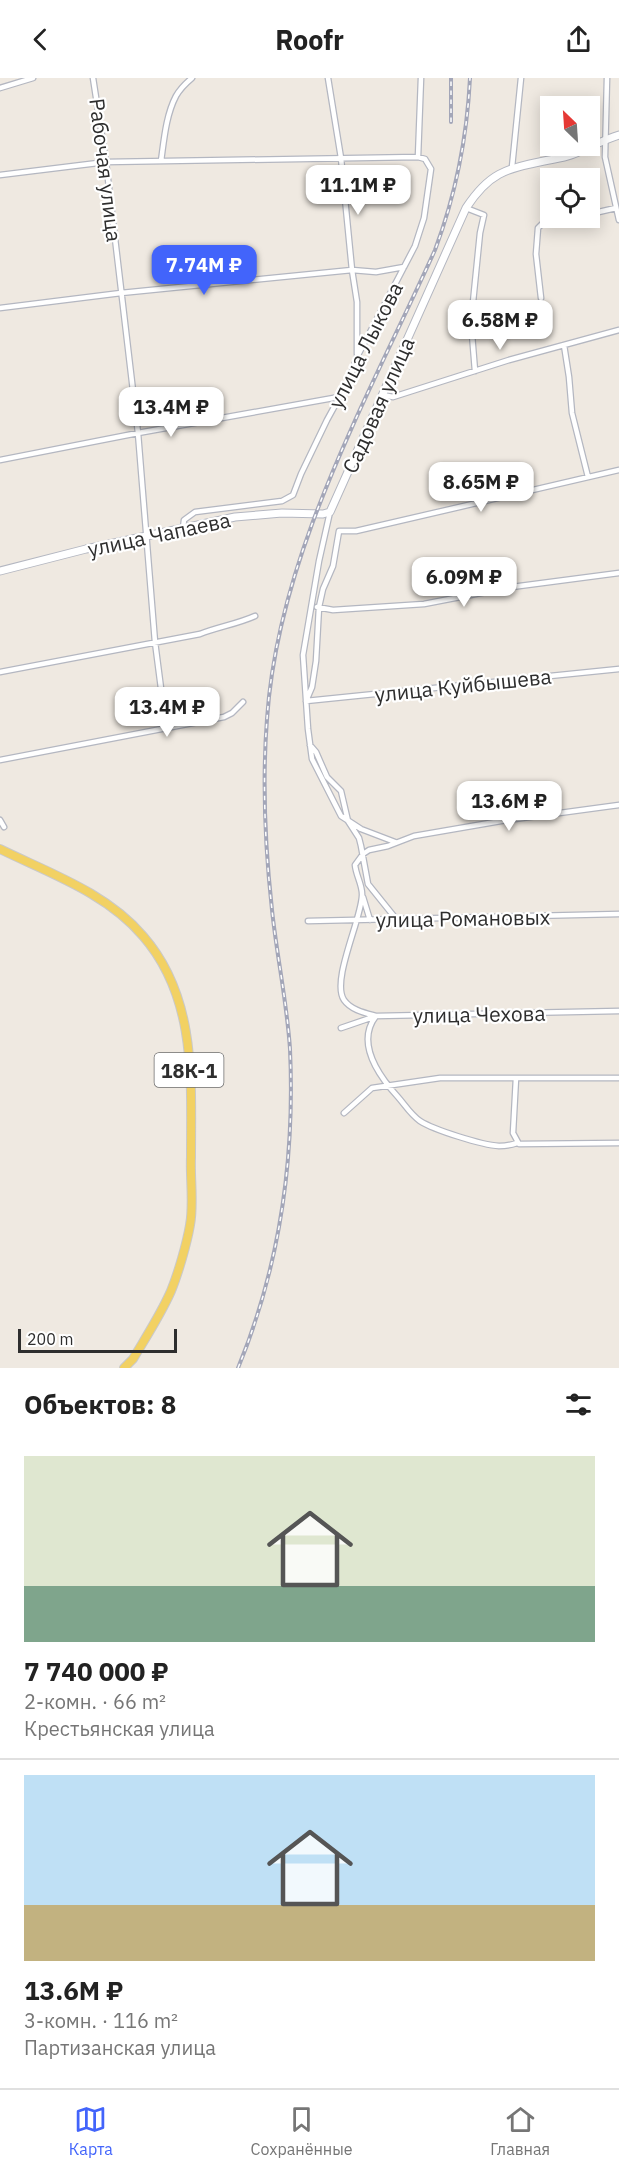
<!DOCTYPE html>
<html lang="ru">
<head>
<meta charset="utf-8">
<style>
  :root { --surface:#fff; --page:#f2f2f2; --text:#222; --muted:#767676; --line:#e0e0e0; --accent:#4264fb }
  body { margin:0; font-family:"IBM Plex Sans",sans-serif; background:var(--page); color:var(--text); height:100vh; display:flex; flex-direction:column; font-size:22px; white-space:nowrap }
  * { box-sizing:border-box; margin:0 }
  p { font-size:20px; color:var(--muted) }
  .icon { flex:none; width:33px; height:33px; fill:none; stroke:currentColor; stroke-width:2; stroke-linecap:round; stroke-linejoin:round }
  .map { position:relative; height:1290px; overflow:hidden }
  .panel { display:flex; flex-direction:column; background:var(--surface); flex:1 }
  .panel>* { flex:none }
  .needle { width:39px; rotate:335deg }
  .controls { position:absolute; left:540px; top:18px; display:grid; gap:12px }
  .controls a { display:grid; place-items:center; width:60px; height:60px; border-radius:0px; background:var(--surface); box-shadow:0 3px 15px #0003; font-size:30px }
  .scale { position:absolute; left:18px; bottom:15px; width:159px; box-sizing:border-box; padding-left:6px; border:3px solid #2e2e2e; border-top:0; font-size:16px; line-height:21px; white-space:nowrap; color:#2e2e2e; -webkit-text-stroke:4px #fff; paint-order:stroke }
  .price { position:absolute; translate:-50% -51px; padding:0 14px; border-radius:12px; background:#fff; color:#222; font-size:20px; line-height:39px; filter:drop-shadow(0 2px 3px #0008) }
  .price::after { content:''; position:absolute; left:50%; top:36px; width:18px; height:14px; margin-left:-9px; background:inherit; clip-path:polygon(0 0,100% 0,50% 100%) }
  .price.selected { background:var(--accent); color:#fff }
  ul { padding:0; list-style:none }
  li { display:grid; align-content:center; gap:12px; height:318px; padding:0 24px }
  li+li { border-top:2px solid var(--line) }
  li span { display:grid; place-items:center; height:186px; border-radius:0px; color:#555 }
  li>.icon { margin-inline-start:auto }
  span .icon { width:108px; height:108px; fill:#fffc; stroke-width:1 }
  li b { font-size:26px }
  h2 { display:flex; justify-content:space-between; align-items:center; height:72px; padding:0 24px; font-size:26px }
  header { display:flex; justify-content:space-between; align-items:center; height:78px; padding:0 24px; background:var(--surface); font-size:27px; font-weight:700 }
  .tabs { display:flex; justify-content:space-around; align-items:center; height:84px; border-top:2px solid var(--line); background:var(--surface); font-size:16px; color:var(--muted) }
  .tabs a { display:grid; justify-items:center; gap:3px }
  .tabs .selected { color:var(--accent) }
  .map>svg:first-child { display:block }
  .lines { fill:none; stroke-linecap:round; stroke-linejoin:round }
  .street-casing { stroke:#b4b7c1; stroke-width:7 }
  .secondary-casing { stroke:#b4b7c1; stroke-width:9 }
  .primary-casing { stroke:#c9c9c9; stroke-width:10 }
  .street { stroke:#fff; stroke-width:4.5 }
  .secondary { stroke:#fff; stroke-width:7 }
  .primary { stroke:#f2d163; stroke-width:8 }
  .rail-casing { stroke:#a3a6b8; stroke-width:4 }
  .rail { stroke:#fff; stroke-width:1.5; stroke-dasharray:4.5; stroke-linecap:butt }
  .labels { text-anchor:middle; dominant-baseline:central; stroke-width:4.5; stroke-linejoin:round; paint-order:stroke }
  .shield { fill:#fff; stroke:#6d6d6d; stroke-width:1.5 }
  .shield-label { font-size:20px; font-weight:bold; fill:#2e2e2e }
  .street-label { font-size:21px; fill:#2e2e2e; stroke:#fff }
</style>
</head>
<body>
<header><svg class="icon" aria-label="back" viewBox="0 0 24 24"><path d="M15 5l-7 7 7 7"/></svg>Roofr<svg class="icon" aria-label="share" viewBox="0 0 24 24"><path d="M12 15V3M7 8l5-5 5 5M5 13v7h14v-7"/></svg></header>
<div class="map">
<svg width="619" height="1290" viewBox="0 0 619 1290">
  <rect width="100%" height="100%" fill="#efe9e1"/>
  <g class="lines">
    <g class="street-casing">
      <path id="street" d="M 93,0 L 106,84 L 138,355 L 155,564 L 166,649
        M 328,0 L 341,80 L 352,192 L 357,224 L 357,276
        M 607,0 L 605,79 L 619,142
        M 0,10 L 33,0
        M 418,79 L 421,0
        M 161,83 C 164,62 166,37 176,18 C 180,11 186,5 192,0
        M 512,89 L 521,0
        M 0,97 L 106,84 L 418,79 L 425,81 L 431,91 L 424,140 L 415,168 L 357,279 L 349,302 L 327,342 L 301,396 L 293,417 L 282,423 L 195,434 L 184,442 L 183,450
        M 466,130 L 484,137 L 480,155 L 471,244 L 475,293
        M 590,136 L 616,130
        M 541,220 L 536,176 L 538,150 L 542,146 L 577,140
        M 0,230 L 121,215 L 352,192 L 376,194 L 404,189
        M 564,267 L 569,299 L 572,335 L 588,399
        M 383,317 L 393,319 L 509,282 L 619,252
        M 0,382 L 138,355 L 339,319
        M 330,434 L 319,483 L 303,577 L 308,651 L 312,681 L 341,738 L 361,751 L 395,764
        M 317,529 L 333,532 L 424,526 L 512,509 L 619,495
        M 0,594 L 200,556 C 218,549 237,546 255,538
        M 306,623 L 312,609 L 316,583 L 319,529 L 323,511 L 333,488 L 339,453 L 356,453 L 619,392
        M 306,623 L 619,591
        M 310,667 L 316,674 L 327,699 L 341,713 L 348,743 L 359,760 L 361,768 L 368,806 L 397,842
        M 0,682 L 224,639 L 232,635 L 243,624
        M 0,742 L 4,749
        M 363,819 L 370,842
        M 308,843 L 619,836
        M 341,950 L 376,938 L 619,933
        M 516,1000 L 513,1055 L 519,1066 L 619,1065
        M 344,1035 L 372,1010 L 440,1000 L 619,1000
        M 517,1065 C 511,1067 506,1068 499,1068 C 482,1067 434,1052 420,1043 C 411,1037 405,1027 398,1019 C 379,998 355,965 376,938 C 365,935 351,932 344,922 C 331,903 361,842 362,818 C 363,808 356,798 355,787 L 363,776 L 369,772 L 388,768 L 414,758 L 501,743 L 619,727"/>
    </g>
    <g class="secondary-casing">
      <path id="secondary" d="M 0,493 L 86,471 L 235,439 L 282,435 L 323,436 L 330,434 L 466,130 C 489,95 505,91 544,83 C 553,81 563,80 571,77 C 588,71 602,62 619,57"/>
    </g>
    <g class="primary-casing">
      <path id="primary" d="M 0,771 C 49,795 107,815 143,858 C 197,920 191,1002 191,1079 C 190,1101 194,1126 190,1147 C 187,1165 178,1196 171,1213 C 161,1236 146,1259 133,1281 L 124,1290"/>
    </g>
    <use href="#street" class="street"/>
    <use href="#secondary" class="secondary"/>
    <use href="#primary" class="primary"/>
    <g class="rail-casing">
      <path id="rail" d="M 451,44 L 451,0
        M 238,1290 C 280,1188 295,1081 290,971 C 287,925 277,879 272,832 C 265,768 262,705 267,641 C 278,476 368,320 435,172 C 456,116 467,60 470,0"/>
    </g>
    <use href="#rail" class="rail"/>
  </g>
  <g class="labels">
    <rect class="shield" x="154.5" y="975" width="69" height="34" rx="4.5"/>
    <g class="shield-label">
      <text x="189" y="992">18К-1</text>
    </g>
    <g class="street-label">
      <text transform="translate(106 92) rotate(83)">Рабочая улица</text>
      <text transform="translate(365 267) rotate(-63)">улица Лыкова</text>
      <text transform="translate(378 327) rotate(-66)">Садовая улица</text>
      <text transform="translate(159 456) rotate(-12)">улица Чапаева</text>
      <text transform="translate(463 607) rotate(-6)">улица Куйбышева</text>
      <text transform="translate(463 840) rotate(-1)">улица Романовых</text>
      <text transform="translate(479 936) rotate(-1)">улица Чехова</text>
    </g>
  </g>
</svg>
<div class="controls">
<a><svg class="needle" viewBox="-14 -14 28 28"><path d="M0-13l5 13h-10z" fill="#e53935"/><path d="M0 13l5-13h-10z" fill="#767676"/></svg></a>
<a><svg class="icon" aria-label="locate" viewBox="0 0 24 24"><circle cx="12" cy="12" r="6"/><path d="M12 2v4M12 18v4M2 12h4M18 12h4"/></svg></a>
</div>
<div class="scale">200 m</div>
<b class="price" style="left:358px;top:138px">11.1M ₽</b>
<b class="price selected" style="left:204px;top:218px">7.74M ₽</b>
<b class="price" style="left:500px;top:273px">6.58M ₽</b>
<b class="price" style="left:171px;top:360px">13.4M ₽</b>
<b class="price" style="left:481px;top:435px">8.65M ₽</b>
<b class="price" style="left:464px;top:530px">6.09M ₽</b>
<b class="price" style="left:167px;top:660px">13.4M ₽</b>
<b class="price" style="left:509px;top:754px">13.6M ₽</b>
</div>
<section class="panel">
<h2>Объектов: 8<svg class="icon" aria-label="filters" viewBox="0 0 24 24"><path d="M4 7h16M4 17h16"/><circle cx="9" cy="7" r="2"/><circle cx="15" cy="17" r="2"/></svg></h2>
<ul>
<li><span style="background:linear-gradient(#dfe7d0 70%,#7fa58c 0)"><svg class="icon" aria-label="home" viewBox="0 0 24 24"><path d="M3 11l9-7 9 7M6 9v11h12V9"/></svg></span><div><b>7 740 000 ₽</b><p>2-комн. · 66 m²</p><p>Крестьянская улица</p></div></li>
<li><span style="background:linear-gradient(#bfe0f5 70%,#c2b280 0)"><svg class="icon" aria-label="home" viewBox="0 0 24 24"><path d="M3 11l9-7 9 7M6 9v11h12V9"/></svg></span><div><b>13.6M ₽</b><p>3-комн. · 116 m²</p><p>Партизанская улица</p></div></li>
</ul>
</section>
<nav class="tabs">
<a class="selected"><svg class="icon" aria-label="map" viewBox="0 0 24 24"><path d="M3 6l6-2 6 2 6-2v14l-6 2-6-2-6 2zM9 4v14M15 6v14"/></svg>Карта</a>
<a><svg class="icon" aria-label="saved" viewBox="0 0 24 24"><path d="M7 4h10v16l-5-4-5 4z"/></svg>Сохранённые</a>
<a><svg class="icon" aria-label="home" viewBox="0 0 24 24"><path d="M3 11l9-7 9 7M6 9v11h12V9"/></svg>Главная</a>
</nav>
</body>
</html>
